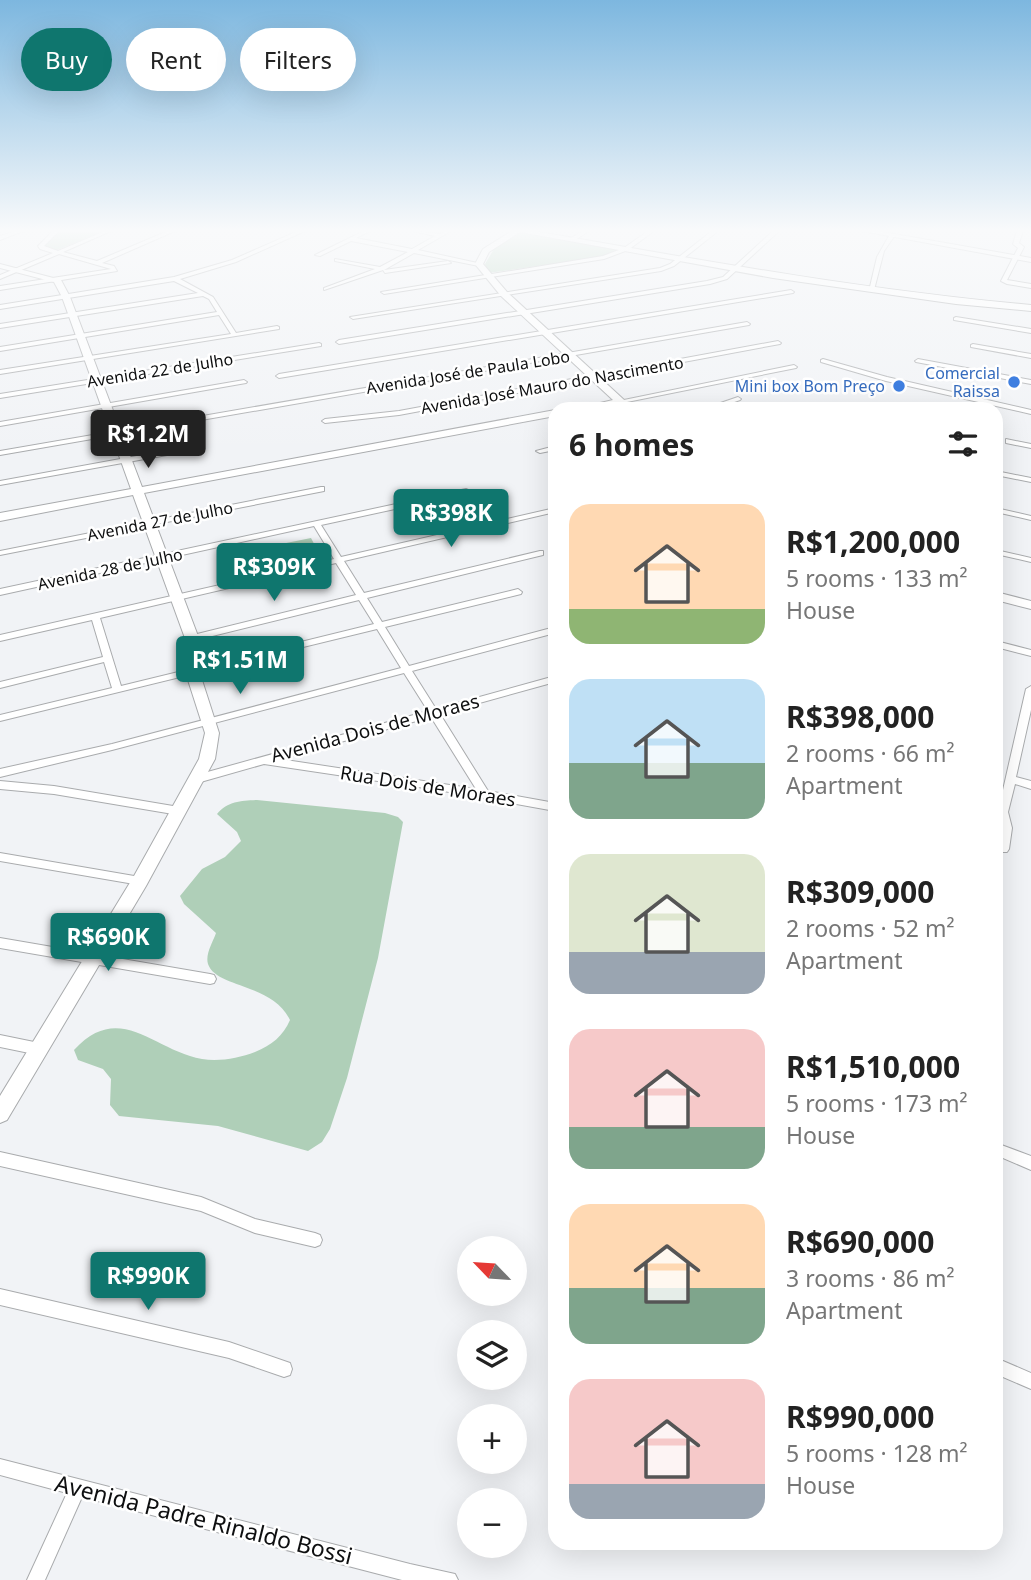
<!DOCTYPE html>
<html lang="en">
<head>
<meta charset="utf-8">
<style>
  :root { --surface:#fff; --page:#f2f2f2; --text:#222; --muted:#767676; --accent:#0f766e }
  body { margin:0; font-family:"Noto Sans",sans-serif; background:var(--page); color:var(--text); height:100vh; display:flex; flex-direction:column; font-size:26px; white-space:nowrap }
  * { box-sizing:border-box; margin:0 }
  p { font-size:23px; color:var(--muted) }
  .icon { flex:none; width:38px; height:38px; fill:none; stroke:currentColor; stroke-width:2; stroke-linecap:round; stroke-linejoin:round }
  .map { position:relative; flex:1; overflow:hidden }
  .panel { position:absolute; left:548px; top:402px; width:455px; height:1148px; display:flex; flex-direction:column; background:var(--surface); border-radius:21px; box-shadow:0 7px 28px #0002 }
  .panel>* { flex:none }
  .guide { position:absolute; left:21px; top:28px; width:422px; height:63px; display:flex; gap:14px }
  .needle { width:46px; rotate:295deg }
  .buttons { position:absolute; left:457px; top:1236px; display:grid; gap:14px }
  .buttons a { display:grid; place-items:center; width:70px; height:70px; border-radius:50%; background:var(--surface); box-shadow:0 7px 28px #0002; font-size:35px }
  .price { position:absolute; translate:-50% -60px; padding:0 16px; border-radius:7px; background:var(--accent); color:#fff; font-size:23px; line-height:46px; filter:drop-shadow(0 2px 4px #0008) }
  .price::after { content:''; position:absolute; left:50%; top:42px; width:21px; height:16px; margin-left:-10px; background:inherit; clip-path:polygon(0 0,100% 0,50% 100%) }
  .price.selected { background:#222; color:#fff }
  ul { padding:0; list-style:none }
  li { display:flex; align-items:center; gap:21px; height:175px; padding:0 21px }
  li span { display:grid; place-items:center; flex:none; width:196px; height:140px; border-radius:21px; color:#555 }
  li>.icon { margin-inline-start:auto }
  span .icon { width:84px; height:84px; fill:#fffc; stroke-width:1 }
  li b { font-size:30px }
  h2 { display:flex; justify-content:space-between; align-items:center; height:84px; padding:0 21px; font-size:30px }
  .pill { padding:0 24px; border-radius:32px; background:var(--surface); box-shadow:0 7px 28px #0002; font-size:24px; line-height:63px }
  .pill.selected { background:var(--accent); color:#fff }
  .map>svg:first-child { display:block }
  .green { fill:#afcfb8 }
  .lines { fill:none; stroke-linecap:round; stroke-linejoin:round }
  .street-casing { stroke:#a9abad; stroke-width:2 }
  .secondary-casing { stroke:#a9abad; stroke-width:2 }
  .street { fill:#fff; fill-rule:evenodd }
  .secondary { fill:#fff; fill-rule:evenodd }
  .shop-dot { fill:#3f7fe0; stroke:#fff; stroke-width:2.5 }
  .labels { text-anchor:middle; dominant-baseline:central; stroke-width:5; stroke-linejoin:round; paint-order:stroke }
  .far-street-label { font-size:16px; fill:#0e0f10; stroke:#fff }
  .far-shop-label { font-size:16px; fill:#366cbe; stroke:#fff; text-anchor:end }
  .street-label { font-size:19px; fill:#0e0f10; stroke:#fff }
  .near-street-label { font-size:23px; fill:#0e0f10; stroke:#fff }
</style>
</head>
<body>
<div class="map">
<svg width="1031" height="1580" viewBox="0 0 1031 1580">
  <rect width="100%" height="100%" fill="#f1f3f6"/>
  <path class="green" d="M 59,231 L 104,231 L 57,250 L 44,247 Z
    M 522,232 L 622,250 L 601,257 L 488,273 L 485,264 L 494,249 Z
    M 311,538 L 321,557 L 259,571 L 251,550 Z
    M 257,800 L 385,813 L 398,817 L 403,822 L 378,958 L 347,1078 L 330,1129 L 322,1142 L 308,1151 L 218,1126 L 119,1116 L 110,1105 L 111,1079 L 103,1069 L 78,1060 L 74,1050 C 120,1000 154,1051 202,1059 C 219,1062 239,1058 255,1052 C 272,1045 283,1036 290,1020 C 272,983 216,988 208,964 C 205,954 213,942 216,933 L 184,904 L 180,896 L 202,869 L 225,857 L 241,841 L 237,832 L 217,814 C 228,801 241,801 257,800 Z"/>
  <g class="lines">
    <g class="street-casing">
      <path id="street" d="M 16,231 L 23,231 L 0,240 L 0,236 Z
        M 53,231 L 59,231 L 44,246 L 58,251 L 105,231 L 111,231 L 63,252 L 97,261 L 168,231 L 175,231 L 102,263 L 114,266 L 117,271 L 0,290 L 0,286 L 111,269 L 59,254 L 0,279 L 0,275 L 53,253 L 40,249 L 38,246 Z
        M 298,231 L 305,231 L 236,262 L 180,279 L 213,297 L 236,333 L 277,326 L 279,327 L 279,329 L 0,374 L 0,370 L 231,334 L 219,315 L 0,351 L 0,347 L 217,312 L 209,299 L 203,296 L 0,328 L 0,324 L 198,293 L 174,281 L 0,309 L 0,305 L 174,277 L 232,260 Z
        M 364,231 L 370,231 L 356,238 L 412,249 L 435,236 L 413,231 L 440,234 L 446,231 L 451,231 L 418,250 L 482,264 L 479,266 L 414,253 L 384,270 L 448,261 L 451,263 L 385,273 L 383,270 L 324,290 L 324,288 L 375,269 L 335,261 L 335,259 L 380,267 L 408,252 L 351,241 L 320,256 L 315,255 Z
        M 583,231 L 589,231 L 575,240 L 571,240 L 571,238 Z
        M 648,231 L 654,231 L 628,250 L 604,259 L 384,294 L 381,292 L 603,256 L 624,248 Z
        M 712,231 L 718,231 L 674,266 L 661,271 L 353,319 L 350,317 L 660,268 L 670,264 Z
        M 773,231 L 779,231 L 727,279 L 710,284 L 339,344 L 336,342 L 339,340 L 707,281 L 723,277 Z
        M 1017,231 L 1023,231 L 1019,243 L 1024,247 L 1007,280 L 1031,284 L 1031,288 L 1007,284 L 1001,281 L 1018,248 L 1013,244 Z
        M 890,234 L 895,235 L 884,251 L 874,290 L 869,291 L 877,257 Z
        M 791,290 L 794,292 L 793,293 L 279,378 L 276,376 L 279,374 Z
        M 956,317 L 1031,329 L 1031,333 L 954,320 L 954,318 Z
        M 747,322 L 750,324 L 749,325 L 0,455 L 0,451 Z
        M 778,341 L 781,343 L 780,344 L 399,415 L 325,423 L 322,421 L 325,419 L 399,411 Z
        M 319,343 L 321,344 L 321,346 L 0,398 L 0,394 Z
        M 973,344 L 1031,354 L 1031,358 L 971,347 L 971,345 Z
        M 823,359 L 887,377 L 1031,410 L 1031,414 L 886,381 L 821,362 L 821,360 Z
        M 918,359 L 1031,380 L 1031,384 L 916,362 L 915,361 Z
        M 794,365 L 797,367 L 796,368 L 622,403 L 619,401 Z
        M 244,380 L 247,382 L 246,383 L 0,426 L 0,422 Z
        M 738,397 L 741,399 L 740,400 L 712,410 L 700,410 Z
        M 1006,439 L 1031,444 L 1031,448 L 1006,443 Z
        M 555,446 L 555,450 L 540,453 L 536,451 Z
        M 164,451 L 167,451 L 167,455 L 0,485 L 0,481 Z
        M 996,471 L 1031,478 L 1031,482 L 996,475 Z
        M 321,487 L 324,487 L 324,491 L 0,555 L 0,551 Z
        M 466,489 L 470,491 L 469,493 L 321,525 L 341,557 L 555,508 L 555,512 L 344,561 L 364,593 L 540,551 L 543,551 L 543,555 L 367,598 L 382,622 L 518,589 L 522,592 L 521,594 L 385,627 L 409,666 L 555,627 L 555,633 L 412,671 L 436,709 L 555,676 L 555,682 L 440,714 L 488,791 L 555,803 L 555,811 L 438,790 L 264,764 L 197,783 L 192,779 L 193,776 L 428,711 L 404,673 L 112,750 L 0,777 L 0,769 L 112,744 L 401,668 L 377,629 L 0,721 L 0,715 L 112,688 L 104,662 L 0,688 L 0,682 L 103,657 L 92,620 L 0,641 L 0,635 L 334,559 L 314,526 L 0,595 L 0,589 ZM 336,563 L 356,595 L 189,636 L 187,638 L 192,641 L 359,600 L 374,624 L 121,686 L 100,618 ZM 431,717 L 476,789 L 279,759 Z
        M 996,508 L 1031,516 L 1031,520 L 996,512 Z
        M 996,550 L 1031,558 L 1031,562 L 996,554 Z
        M 996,641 L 1031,650 L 1031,656 L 996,647 Z
        M 1031,686 L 1031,710 L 1016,777 L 1031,781 L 1031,789 L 1015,784 L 1008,812 L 1012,828 L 1009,849 L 1007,852 L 999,852 L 997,849 L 1002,828 L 998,812 L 1026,689 Z
        M 0,781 L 54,786 L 179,807 L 184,811 L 179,815 L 54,794 L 0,789 Z
        M 0,853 L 140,877 L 144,878 L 146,881 L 144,884 L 140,885 L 0,861 Z
        M 0,938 L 210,974 L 214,975 L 216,979 L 214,983 L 210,984 L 0,948 Z
        M 0,1035 L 39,1043 L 44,1045 L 45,1049 L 44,1053 L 39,1055 L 0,1047 Z
        M 996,1143 L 1031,1156 L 1031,1170 L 996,1155 Z
        M 0,1152 L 201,1197 L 255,1219 L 315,1233 L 320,1235 L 322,1240 L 320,1245 L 315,1247 L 255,1233 L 201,1211 L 0,1166 Z
        M 0,1289 L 229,1342 L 290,1363 L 292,1369 L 290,1375 L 284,1377 L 229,1358 L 0,1305 Z
        M 996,1358 L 1031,1373 L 1031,1389 L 996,1374 Z
        M 0,1459 L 410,1564 L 455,1574 L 458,1580 L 402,1580 L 82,1497 L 45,1580 L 27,1580 L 67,1493 L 0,1475 Z"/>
    </g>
    <g class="secondary-casing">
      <path id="secondary" d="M 512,231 L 534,231 C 699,260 864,290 1031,305 L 1031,311 L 956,304 L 773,278 L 520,232 L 489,252 L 483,264 L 507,292 L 635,410 L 623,410 L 618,405 L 594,410 L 570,410 L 613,400 L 501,296 L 475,264 L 483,249 Z
        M 862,231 L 877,231 L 1031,258 L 1031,262 Z
        M 0,264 L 61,280 L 70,297 L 142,487 L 555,410 L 555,416 L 144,493 L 204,652 L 202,680 L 219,733 L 215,759 L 146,886 L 7,1120 L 0,1123 L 0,1096 L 134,876 L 199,759 L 205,733 L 188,680 L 190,652 L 133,495 L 0,521 L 0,513 L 131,489 L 62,297 L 54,282 L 0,268 Z
        M 996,592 L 1031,601 L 1031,609 L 996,600 Z"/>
    </g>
    <use href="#street" class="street"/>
    <use href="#secondary" class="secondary"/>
  </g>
  <linearGradient id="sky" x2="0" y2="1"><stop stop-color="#7db7df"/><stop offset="0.51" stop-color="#f9fafb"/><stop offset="1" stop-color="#f9fafb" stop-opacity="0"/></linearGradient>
  <rect width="1031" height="452" fill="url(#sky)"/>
  <g class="shop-dot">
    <circle cx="1014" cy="382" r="7"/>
    <circle cx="899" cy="386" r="7"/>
  </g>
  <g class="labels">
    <g class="far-street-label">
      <text transform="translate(160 370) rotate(-9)">Avenida 22 de Julho</text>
      <text transform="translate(468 372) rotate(-9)">Avenida José de Paula Lobo</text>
      <text transform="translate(552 385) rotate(-10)">Avenida José Mauro do Nascimento</text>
      <text transform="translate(160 521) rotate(-11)">Avenida 27 de Julho</text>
      <text transform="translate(110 569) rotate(-12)">Avenida 28 de Julho</text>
    </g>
    <g class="far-shop-label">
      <text x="1000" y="373">Comercial<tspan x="1000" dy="18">Raissa</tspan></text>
      <text x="885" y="386">Mini box Bom Preço</text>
    </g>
    <g class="street-label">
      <text transform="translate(375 728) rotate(-15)">Avenida Dois de Moraes</text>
      <text transform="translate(428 786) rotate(9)">Rua Dois de Moraes</text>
    </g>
    <g class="near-street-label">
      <text transform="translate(204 1519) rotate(14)">Avenida Padre Rinaldo Bossi</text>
    </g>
  </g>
</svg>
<div class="buttons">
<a><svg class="needle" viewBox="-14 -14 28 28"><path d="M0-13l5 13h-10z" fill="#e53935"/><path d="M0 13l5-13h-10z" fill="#767676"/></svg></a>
<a><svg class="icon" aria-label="layers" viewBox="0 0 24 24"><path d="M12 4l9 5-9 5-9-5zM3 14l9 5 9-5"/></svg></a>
<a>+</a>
<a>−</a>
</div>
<b class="price selected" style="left:148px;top:470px">R$1.2M</b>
<b class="price" style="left:451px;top:549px">R$398K</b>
<b class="price" style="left:274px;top:603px">R$309K</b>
<b class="price" style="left:240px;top:696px">R$1.51M</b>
<b class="price" style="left:108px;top:973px">R$690K</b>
<b class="price" style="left:148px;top:1312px">R$990K</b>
<div class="guide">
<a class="pill selected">Buy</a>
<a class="pill">Rent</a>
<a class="pill">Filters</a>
</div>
<section class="panel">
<h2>6 homes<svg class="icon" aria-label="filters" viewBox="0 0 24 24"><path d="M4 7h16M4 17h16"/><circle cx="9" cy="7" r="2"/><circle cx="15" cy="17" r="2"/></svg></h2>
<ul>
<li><span style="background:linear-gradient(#ffd9b3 75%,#8fb573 0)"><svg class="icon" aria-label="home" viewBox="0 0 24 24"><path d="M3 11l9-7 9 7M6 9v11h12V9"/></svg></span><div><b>R$1,200,000</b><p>5 rooms · 133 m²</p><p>House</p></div></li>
<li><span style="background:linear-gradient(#bfe0f5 60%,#7fa58c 0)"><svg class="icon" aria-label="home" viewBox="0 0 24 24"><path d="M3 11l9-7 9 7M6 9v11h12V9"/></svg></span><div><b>R$398,000</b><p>2 rooms · 66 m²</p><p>Apartment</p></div></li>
<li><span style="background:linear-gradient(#dfe7d0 70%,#9aa5b1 0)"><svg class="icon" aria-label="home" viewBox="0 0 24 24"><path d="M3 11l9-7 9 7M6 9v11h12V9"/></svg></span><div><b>R$309,000</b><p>2 rooms · 52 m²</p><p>Apartment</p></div></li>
<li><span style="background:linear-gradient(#f6c9c9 70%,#7fa58c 0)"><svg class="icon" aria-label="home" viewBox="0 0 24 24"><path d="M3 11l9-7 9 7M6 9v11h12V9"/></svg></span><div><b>R$1,510,000</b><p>5 rooms · 173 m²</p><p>House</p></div></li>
<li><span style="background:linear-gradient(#ffd9b3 60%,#7fa58c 0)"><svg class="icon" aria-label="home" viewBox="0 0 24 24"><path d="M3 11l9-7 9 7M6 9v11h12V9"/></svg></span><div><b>R$690,000</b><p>3 rooms · 86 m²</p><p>Apartment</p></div></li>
<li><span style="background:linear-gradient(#f6c9c9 75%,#9aa5b1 0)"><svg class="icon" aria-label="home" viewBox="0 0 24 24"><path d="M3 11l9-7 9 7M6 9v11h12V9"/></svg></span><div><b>R$990,000</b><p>5 rooms · 128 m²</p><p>House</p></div></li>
</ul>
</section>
</div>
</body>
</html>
